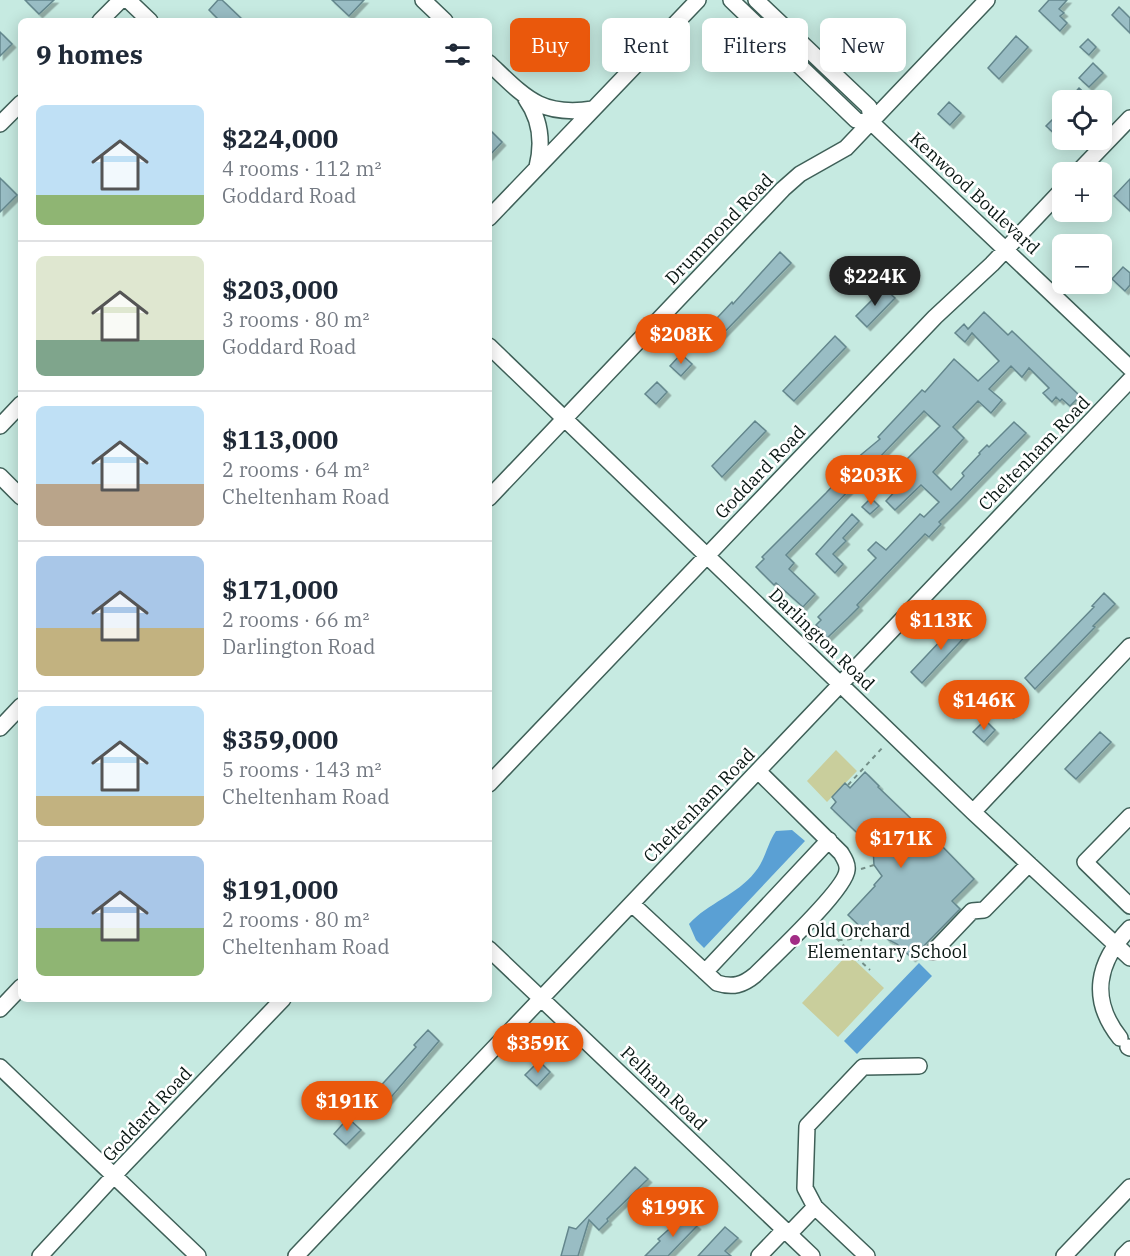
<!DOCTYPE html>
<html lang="en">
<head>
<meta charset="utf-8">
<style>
  :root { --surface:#fff; --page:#f2f2f3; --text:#1f2937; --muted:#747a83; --line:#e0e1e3; --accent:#ea580c }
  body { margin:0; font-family:"IBM Plex Serif",serif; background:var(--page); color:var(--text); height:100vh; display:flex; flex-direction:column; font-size:22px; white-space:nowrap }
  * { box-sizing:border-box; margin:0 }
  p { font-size:20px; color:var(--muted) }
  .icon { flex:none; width:33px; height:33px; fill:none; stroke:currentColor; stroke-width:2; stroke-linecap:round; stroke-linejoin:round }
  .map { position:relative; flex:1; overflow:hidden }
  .panel { position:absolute; left:18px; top:18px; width:474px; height:984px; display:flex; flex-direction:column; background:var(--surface); border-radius:9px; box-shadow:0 3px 15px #0003 }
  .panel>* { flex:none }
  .top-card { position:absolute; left:510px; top:18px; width:530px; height:54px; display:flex; gap:12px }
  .fabs { position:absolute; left:1052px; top:90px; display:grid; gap:12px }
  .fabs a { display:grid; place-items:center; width:60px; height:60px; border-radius:9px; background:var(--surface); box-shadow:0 3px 15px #0003; font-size:30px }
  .price { position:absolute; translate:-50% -51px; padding:0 14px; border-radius:21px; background:var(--accent); color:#fff; font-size:20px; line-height:39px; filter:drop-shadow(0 2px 3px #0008) }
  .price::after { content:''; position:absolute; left:50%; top:36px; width:18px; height:14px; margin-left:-9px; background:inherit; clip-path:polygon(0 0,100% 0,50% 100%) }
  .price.selected { background:#222; color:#fff }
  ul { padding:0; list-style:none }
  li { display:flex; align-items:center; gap:18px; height:150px; padding:0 18px }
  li+li { border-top:2px solid var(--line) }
  li span { display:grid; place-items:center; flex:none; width:168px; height:120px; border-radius:9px; color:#555 }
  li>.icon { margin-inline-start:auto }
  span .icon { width:72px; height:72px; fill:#fffc; stroke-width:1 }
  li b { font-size:26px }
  h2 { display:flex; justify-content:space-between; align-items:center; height:72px; padding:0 18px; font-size:26px }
  .pill { padding:0 21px; border-radius:9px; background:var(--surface); box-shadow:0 3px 15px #0003; font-size:21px; line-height:54px }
  .pill.selected { background:var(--accent); color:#fff }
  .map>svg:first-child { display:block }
  .green { fill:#c9ce9c }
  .water { fill:#5aa0d4 }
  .building { fill:#99bdc4; stroke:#64878d; stroke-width:1.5; filter:url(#shadow) }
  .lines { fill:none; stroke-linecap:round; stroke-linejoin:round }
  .minor-casing { stroke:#3f6058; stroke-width:18 }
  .path { stroke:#748f88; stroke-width:2; stroke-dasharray:4.5 4.5; stroke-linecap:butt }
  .minor { stroke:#fff; stroke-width:15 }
  .poi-dot { fill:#a22c85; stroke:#fff; stroke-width:2 }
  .labels { text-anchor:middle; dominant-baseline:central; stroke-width:5; stroke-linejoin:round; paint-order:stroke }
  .street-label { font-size:18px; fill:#091713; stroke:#fff }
  .poi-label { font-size:18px; fill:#091713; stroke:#fff; text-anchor:start }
</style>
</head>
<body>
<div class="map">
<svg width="1130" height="1256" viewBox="0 0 1130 1256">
  <defs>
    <filter id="shadow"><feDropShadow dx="3.5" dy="3.5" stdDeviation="0" flood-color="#0004"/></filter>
  </defs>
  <rect width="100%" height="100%" fill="#c6eae1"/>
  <path class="green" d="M 836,750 L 857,771 L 827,802 L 807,781 Z
    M 848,954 L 884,988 L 838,1037 L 802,1003 Z"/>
  <path class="water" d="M 792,830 L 805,841 L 704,948 L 696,940 L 689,924 C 708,903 737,895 755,872 C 765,861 767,844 776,831 Z
    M 919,963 L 932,976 L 857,1054 L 844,1041 Z"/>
  <path class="building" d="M 25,0 L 54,0 L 39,14 Z
    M 218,0 L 222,0 L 244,21 L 220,21 L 209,10 Z
    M 332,0 L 364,0 L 349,16 Z
    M 1049,0 L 1067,0 L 1059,9 L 1064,13 L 1060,16 L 1067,23 L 1060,31 L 1039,11 Z
    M 1119,7 L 1130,18 L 1130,33 L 1112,15 Z
    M 0,32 L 12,44 L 0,56 Z
    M 1016,36 L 1028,47 L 999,79 L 988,68 Z
    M 1088,39 L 1096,47 L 1089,55 L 1080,47 Z
    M 1093,63 L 1103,73 L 1089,87 L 1079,78 Z
    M 1079,88 L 1092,100 L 1068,100 Z
    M 949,102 L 961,113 L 950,125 L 938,114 Z
    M 1062,110 L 1062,130 L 1057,136 L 1046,126 Z
    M 489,129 L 502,142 L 489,156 Z
    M 0,178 L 17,195 L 0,212 Z
    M 1130,179 L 1130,211 L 1114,196 Z
    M 780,252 L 791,263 L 714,343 L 703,333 L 732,302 L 733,304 Z
    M 1123,267 L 1130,273 L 1130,285 L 1125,291 L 1112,279 Z
    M 884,288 L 895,298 L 867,327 L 856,316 Z
    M 984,312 L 1008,335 L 1012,331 L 1080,396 L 1070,406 L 1062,399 L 1060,401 L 1056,397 L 1052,402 L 1043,393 L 1049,388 L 1029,368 L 1022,377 L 1011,366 L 989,389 L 1002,400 L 991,413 L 978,401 L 953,427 L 964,438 L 933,472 L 951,490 L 964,476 L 962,473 L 980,454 L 979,453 L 987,445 L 989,447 L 1014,422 L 1026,433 L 961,500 L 939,522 L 941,524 L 929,537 L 925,534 L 857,605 L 859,607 L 848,618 L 825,640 L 817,632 L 820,629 L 816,625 L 821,620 L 818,617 L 876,558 L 868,550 L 876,542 L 886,550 L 920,514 L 924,517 L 939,502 L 921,485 L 895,510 L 886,501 L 899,487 L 889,477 L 940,426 L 924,411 L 878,459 L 887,468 L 867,488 L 859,480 L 786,555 L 794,563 L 789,569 L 815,594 L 803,607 L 776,583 L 774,585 L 756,567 L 764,559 L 762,557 L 826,493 L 853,464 L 851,463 L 880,439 L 878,437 L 922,390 L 925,392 L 954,359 L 978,381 L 999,361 L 972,333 L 965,342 L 955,333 L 964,324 L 968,329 Z
    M 835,336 L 846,347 L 794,401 L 783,391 Z
    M 681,354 L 692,364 L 681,376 L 670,366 Z
    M 657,382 L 667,392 L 656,404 L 645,394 Z
    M 755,421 L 766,431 L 722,477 L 712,466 Z
    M 871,498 L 879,506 L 870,514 L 862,507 Z
    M 852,514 L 859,521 L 843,538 L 846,541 L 833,554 L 843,564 L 835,573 L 816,554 Z
    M 1104,593 L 1115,604 L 1093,626 L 1095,627 L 1035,689 L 1025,678 L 1094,607 L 1092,606 Z
    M 961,619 L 972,629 L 922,683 L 911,672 Z
    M 1010,692 L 1021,703 L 1010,715 L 999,705 Z
    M 985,720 L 995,730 L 984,742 L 973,732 Z
    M 1100,732 L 1111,742 L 1076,779 L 1065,769 Z
    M 865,772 L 879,786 L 878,787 L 928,835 L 937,841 L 974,879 L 952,901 L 960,909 L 912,958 L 897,944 L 887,939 L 876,925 L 868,934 L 848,915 L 875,886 L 874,885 L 882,876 L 874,865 L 873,848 L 831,808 L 836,802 L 832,797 L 845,783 L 850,788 Z
    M 428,1030 L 439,1041 L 387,1102 L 376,1091 L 416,1047 L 414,1045 Z
    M 539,1061 L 550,1072 L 537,1086 L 525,1075 Z
    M 348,1118 L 361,1130 L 346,1145 L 334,1134 Z
    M 635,1167 L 648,1179 L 607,1219 L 608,1221 L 599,1230 L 589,1220 L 578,1256 L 561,1256 L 569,1227 L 576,1229 Z
    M 685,1215 L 697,1226 L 668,1256 L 645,1256 L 660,1241 L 658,1239 Z
    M 725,1227 L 738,1238 L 725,1251 L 731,1256 L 698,1256 Z"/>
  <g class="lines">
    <g class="minor-casing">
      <path id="minor" d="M 128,0 L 150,21
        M 423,0 L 445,21
        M 731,0 L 856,120 L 872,123 L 1130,368
        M 756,0 L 869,107 L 872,123
        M 100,21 L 121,0
        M 489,63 C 525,97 540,117 593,109
        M 526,99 C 541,120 543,143 537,167
        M 0,124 L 21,103
        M 1078,172 L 1130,118
        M 489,218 L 698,0
        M 489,346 L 973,812 L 1130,958
        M 0,426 L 21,404
        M 0,476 L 21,497
        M 489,498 L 783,189 L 800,174 L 846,148 L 987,0
        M 0,728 L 21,706
        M 489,784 L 935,317 L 992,264 L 1062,190
        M 973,812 L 1130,646
        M 1130,816 L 1085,862 L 1130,906
        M 632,904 L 717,983 C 733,988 743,985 755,975 C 772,958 846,889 847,870 C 848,864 844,858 841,853 L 758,771
        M 489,949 L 812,1256
        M 933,952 L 972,911 L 984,910 L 1029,864
        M 705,972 L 829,840
        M 0,1009 L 21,987
        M 1120,1038 C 1089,999 1097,962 1130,928
        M 1128,1047 L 1130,1048
        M 0,1067 L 198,1256
        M 815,1207 L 805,1188 L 807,1126 L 863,1067 L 919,1066
        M 789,1234 L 815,1207 L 867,1256
        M 40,1256 L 123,1166 L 283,999
        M 296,1256 L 1130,380
        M 759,1256 L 784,1230
        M 1064,1256 L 1130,1187
        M 1123,1256 L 1130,1249"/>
    </g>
    <path class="path" d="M 848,785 L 884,746
      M 861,869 L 874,865
      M 823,926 L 870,970
      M 838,940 C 848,940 858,939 865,932
      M 858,959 L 862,936"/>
    <use href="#minor" class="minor"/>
  </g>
  <circle class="poi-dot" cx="795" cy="940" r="6"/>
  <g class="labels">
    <g class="street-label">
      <text transform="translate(975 193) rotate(43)">Kenwood Boulevard</text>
      <text transform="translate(719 229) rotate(-46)">Drummond Road</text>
      <text transform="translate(1034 453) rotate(-46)">Cheltenham Road</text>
      <text transform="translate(760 472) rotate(-46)">Goddard Road</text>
      <text transform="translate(822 639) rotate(44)">Darlington Road</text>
      <text transform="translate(699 805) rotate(-46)">Cheltenham Road</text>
      <text transform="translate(664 1088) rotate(44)">Pelham Road</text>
      <text transform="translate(147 1114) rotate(-47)">Goddard Road</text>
    </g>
    <g class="poi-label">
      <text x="807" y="930">Old Orchard<tspan x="807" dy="21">Elementary School</tspan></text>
    </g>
  </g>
</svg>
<div class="fabs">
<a><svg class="icon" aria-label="locate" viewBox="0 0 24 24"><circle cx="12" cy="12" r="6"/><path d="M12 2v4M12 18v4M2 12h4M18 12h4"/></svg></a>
<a>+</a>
<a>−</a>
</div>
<b class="price selected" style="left:875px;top:307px">$224K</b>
<b class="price" style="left:681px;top:365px">$208K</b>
<b class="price" style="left:871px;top:506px">$203K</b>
<b class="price" style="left:941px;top:651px">$113K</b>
<b class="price" style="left:984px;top:731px">$146K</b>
<b class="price" style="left:901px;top:869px">$171K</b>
<b class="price" style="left:538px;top:1074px">$359K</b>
<b class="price" style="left:347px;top:1132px">$191K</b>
<b class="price" style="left:673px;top:1238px">$199K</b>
<div class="top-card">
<a class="pill selected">Buy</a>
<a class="pill">Rent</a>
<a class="pill">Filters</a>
<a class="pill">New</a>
</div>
<section class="panel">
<h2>9 homes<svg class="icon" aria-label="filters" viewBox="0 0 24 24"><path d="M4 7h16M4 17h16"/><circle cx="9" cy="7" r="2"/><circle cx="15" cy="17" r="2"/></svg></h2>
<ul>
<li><span style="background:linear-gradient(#bfe0f5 75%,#8fb573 0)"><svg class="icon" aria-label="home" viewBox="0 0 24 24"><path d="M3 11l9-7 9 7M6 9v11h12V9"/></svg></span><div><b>$224,000</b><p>4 rooms · 112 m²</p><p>Goddard Road</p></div></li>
<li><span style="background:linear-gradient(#dfe7d0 70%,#7fa58c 0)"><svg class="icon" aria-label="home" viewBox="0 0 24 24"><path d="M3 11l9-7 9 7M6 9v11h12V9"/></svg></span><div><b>$203,000</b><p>3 rooms · 80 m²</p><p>Goddard Road</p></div></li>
<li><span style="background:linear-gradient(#bfe0f5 65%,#b9a48a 0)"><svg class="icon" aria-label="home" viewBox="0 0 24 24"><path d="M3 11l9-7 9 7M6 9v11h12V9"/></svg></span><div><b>$113,000</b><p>2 rooms · 64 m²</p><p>Cheltenham Road</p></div></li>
<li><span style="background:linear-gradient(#a9c7e8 60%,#c2b280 0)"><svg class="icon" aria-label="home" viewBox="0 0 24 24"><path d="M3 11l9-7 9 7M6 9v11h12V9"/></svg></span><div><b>$171,000</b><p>2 rooms · 66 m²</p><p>Darlington Road</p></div></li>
<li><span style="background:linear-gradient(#bfe0f5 75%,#c2b280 0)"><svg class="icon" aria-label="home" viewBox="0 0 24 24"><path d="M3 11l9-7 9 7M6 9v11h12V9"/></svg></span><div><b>$359,000</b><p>5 rooms · 143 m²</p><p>Cheltenham Road</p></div></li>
<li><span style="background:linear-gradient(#a9c7e8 60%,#8fb573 0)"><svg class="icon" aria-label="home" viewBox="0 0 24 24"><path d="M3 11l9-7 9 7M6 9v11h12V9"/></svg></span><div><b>$191,000</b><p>2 rooms · 80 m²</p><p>Cheltenham Road</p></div></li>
</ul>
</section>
</div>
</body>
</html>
